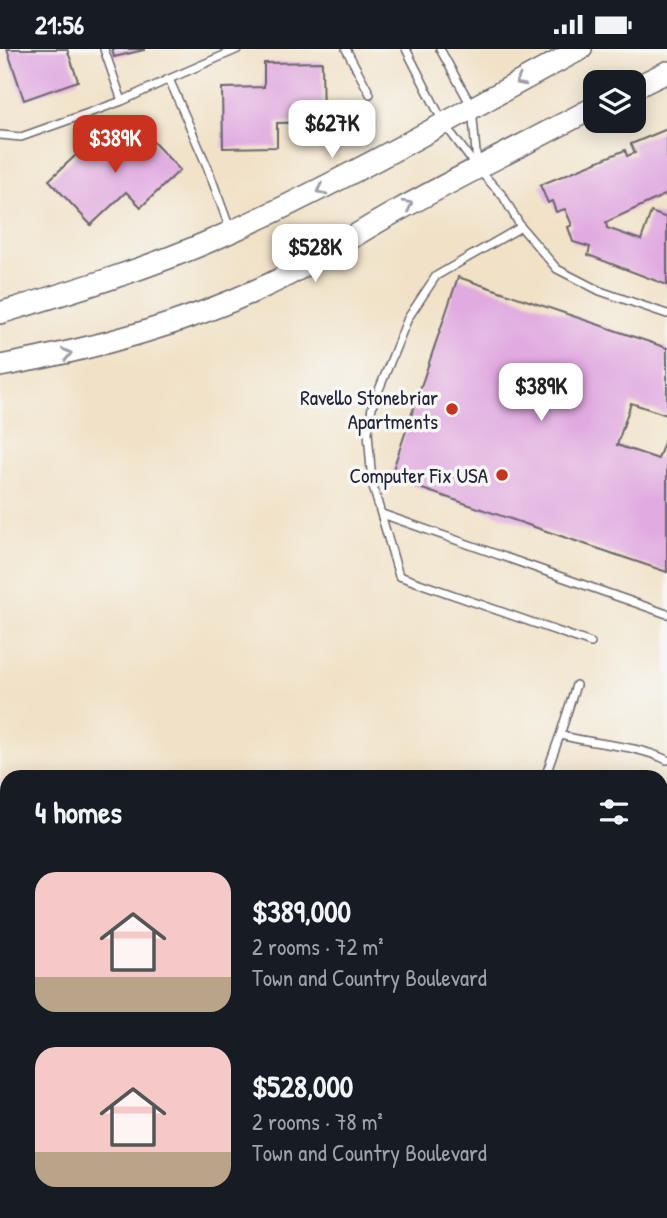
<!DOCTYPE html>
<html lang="en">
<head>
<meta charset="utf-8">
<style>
  :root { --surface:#171b24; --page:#242831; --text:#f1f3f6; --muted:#9ea1a6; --accent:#c8321e }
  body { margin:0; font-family:"Patrick Hand",sans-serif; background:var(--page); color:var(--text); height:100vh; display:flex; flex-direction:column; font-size:26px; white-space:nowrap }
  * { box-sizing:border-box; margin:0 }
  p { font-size:23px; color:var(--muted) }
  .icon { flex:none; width:38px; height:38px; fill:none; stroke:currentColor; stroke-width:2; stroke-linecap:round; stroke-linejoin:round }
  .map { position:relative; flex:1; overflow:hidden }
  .side { position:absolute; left:0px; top:721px; width:668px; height:448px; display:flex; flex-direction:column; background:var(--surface); border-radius:21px 21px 0 0; box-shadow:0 4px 18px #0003 }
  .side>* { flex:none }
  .buttons { position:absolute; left:583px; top:21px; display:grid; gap:14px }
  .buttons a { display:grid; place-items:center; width:63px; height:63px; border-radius:14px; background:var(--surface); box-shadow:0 4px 18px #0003; font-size:35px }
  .price { position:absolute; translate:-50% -60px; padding:0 16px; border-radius:14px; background:#fff; color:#222; font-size:23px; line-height:46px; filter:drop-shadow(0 2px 4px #0008) }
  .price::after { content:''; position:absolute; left:50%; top:42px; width:21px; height:16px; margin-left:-10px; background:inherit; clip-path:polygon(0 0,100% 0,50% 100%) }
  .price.current { background:var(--accent); color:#fff }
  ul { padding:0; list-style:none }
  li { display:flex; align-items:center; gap:21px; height:175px; padding:0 35px }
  li span { display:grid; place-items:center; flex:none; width:196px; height:140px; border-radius:21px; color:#555 }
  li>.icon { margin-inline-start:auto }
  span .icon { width:84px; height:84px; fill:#fffc; stroke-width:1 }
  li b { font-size:30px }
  h2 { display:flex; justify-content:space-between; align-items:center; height:84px; padding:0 35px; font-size:30px }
  .status { display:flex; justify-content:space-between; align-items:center; height:49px; padding:0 35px; background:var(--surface); direction:ltr }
  .status svg { height:19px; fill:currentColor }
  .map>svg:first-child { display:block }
  .building { fill:#e1aae0 }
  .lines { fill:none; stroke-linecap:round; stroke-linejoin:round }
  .lane-casing { stroke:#6a656c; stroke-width:10 }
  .secondary-casing { stroke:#6a656c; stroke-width:24 }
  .highway-casing { stroke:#6a656c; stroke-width:29 }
  .lane { stroke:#fff; stroke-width:7 }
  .secondary { stroke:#fff; stroke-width:21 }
  .highway { stroke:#fff; stroke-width:26 }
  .oneway { stroke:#9c9ca7 }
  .poi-dot { fill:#c8321e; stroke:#f6f6f2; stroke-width:2.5 }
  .labels { text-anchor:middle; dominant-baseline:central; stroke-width:7; stroke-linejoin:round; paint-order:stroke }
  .poi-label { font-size:21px; fill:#22223b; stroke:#f6f6f2; text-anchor:end }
</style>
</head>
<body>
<div class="status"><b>21:56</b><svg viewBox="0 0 49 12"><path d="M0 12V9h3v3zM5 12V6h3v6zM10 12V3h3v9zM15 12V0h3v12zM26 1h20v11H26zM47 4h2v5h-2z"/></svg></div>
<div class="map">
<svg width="667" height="1169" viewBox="0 0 667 1169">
  <rect width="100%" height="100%" fill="#f6f6f2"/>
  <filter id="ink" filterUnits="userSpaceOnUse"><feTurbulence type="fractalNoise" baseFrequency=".0143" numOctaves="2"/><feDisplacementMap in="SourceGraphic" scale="14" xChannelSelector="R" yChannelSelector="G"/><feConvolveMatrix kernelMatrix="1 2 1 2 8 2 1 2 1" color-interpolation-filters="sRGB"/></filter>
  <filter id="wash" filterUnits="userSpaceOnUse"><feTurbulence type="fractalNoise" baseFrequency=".00686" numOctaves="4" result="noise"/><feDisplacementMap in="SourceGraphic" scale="28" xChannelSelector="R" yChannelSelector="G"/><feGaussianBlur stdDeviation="1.57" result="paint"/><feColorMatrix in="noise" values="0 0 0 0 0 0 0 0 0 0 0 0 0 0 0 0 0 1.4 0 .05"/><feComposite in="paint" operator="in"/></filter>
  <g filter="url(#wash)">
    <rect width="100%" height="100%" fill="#f1e2c7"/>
    <g id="blocks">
      <path class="building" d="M 7,0 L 67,0 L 78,32 L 24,51 Z
        M 112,0 L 144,0 L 144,1 L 114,8 Z
        M 322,13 L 323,73 L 277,74 L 277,98 L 223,99 L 222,39 L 264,38 L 264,14 Z
        M 138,77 L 180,121 L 141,158 L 126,143 L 91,176 L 49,131 L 88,95 L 103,110 Z
        M 667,80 L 667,145 L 606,173 L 607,179 L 641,191 L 651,163 L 667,169 L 667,236 L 588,206 L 590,198 L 573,193 L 568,178 L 572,176 L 565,160 L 556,163 L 552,152 L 548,154 L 540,136 L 625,101 L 627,107 L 635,104 L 631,95 Z
        M 458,228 L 667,299 L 667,366 L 631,354 L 617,396 L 658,410 L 667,385 L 667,523 L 390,429 Z"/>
    </g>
  </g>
  <g filter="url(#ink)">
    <use href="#blocks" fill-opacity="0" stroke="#6a656c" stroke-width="2"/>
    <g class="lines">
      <g class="lane-casing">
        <path id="lane" d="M 104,0 L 122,52
          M 346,0 L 370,45
          M 406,0 L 443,73 L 477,119 L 503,147 L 521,178 L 557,220 L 600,242 L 667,265
          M 440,0 L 472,58 L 477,115
          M 0,86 L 21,88 L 122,52 L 169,30
          M 521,178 L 436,227 L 408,269 L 372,358 L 368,383 L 372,434 L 399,527 L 591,594
          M 230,180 L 207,117 L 169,30 L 238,0
          M 382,465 L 667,565
          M 576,636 L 560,686 C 595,696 634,695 667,711
          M 545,728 L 560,686
          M 662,817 L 667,817"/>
      </g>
      <g class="secondary-casing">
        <path id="secondary" d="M 634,39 L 667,23
          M 0,264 C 73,242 147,220 217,189 C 342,134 460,64 581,0
          M 0,317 C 89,301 176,278 259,240 C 307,219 351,187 397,162 C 462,126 529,93 595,58
          M 662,880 L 667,880
          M 0,900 L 7,900"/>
      </g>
      <g class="highway-casing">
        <path id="highway" d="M 0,915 L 7,916
          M 662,961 L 667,961
          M 0,1010 L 7,1010
          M 662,1018 L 667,1018
          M 0,1104 L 7,1104
          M 662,1113 L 667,1113"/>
      </g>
      <use href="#lane" class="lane"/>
      <use href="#secondary" class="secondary"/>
      <use href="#highway" class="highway"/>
    </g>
    <defs><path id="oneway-chevron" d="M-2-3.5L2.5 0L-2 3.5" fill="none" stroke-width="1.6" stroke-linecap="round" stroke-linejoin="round" transform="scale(1.75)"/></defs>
    <g class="oneway">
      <use href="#oneway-chevron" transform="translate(520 32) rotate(152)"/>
      <use href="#oneway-chevron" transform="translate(321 141) rotate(154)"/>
      <use href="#oneway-chevron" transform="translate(408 156) rotate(-28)"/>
      <use href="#oneway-chevron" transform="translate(67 305) rotate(-13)"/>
    </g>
  </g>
  <g class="poi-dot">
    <circle cx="452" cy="360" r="7"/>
    <circle cx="502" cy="426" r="7"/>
  </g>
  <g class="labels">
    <g class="poi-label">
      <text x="438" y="348">Ravello Stonebriar<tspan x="438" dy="24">Apartments</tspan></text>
      <text x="488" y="426">Computer Fix USA</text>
    </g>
  </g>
</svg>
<div class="buttons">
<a><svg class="icon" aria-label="layers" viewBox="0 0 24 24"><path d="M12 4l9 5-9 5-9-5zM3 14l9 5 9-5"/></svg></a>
</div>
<b class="price" style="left:332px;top:111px">$627K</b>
<b class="price current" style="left:115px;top:126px">$389K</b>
<b class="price" style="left:315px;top:235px">$528K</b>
<b class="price" style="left:541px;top:374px">$389K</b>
<section class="side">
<h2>4 homes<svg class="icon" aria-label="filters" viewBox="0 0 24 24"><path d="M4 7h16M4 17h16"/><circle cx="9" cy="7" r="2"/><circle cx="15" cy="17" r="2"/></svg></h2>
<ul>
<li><span style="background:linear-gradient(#f6c9c9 75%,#b9a48a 0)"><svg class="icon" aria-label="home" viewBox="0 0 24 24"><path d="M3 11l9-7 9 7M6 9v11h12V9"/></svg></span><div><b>$389,000</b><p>2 rooms · 72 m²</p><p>Town and Country Boulevard</p></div></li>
<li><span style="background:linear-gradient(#f6c9c9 75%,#b9a48a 0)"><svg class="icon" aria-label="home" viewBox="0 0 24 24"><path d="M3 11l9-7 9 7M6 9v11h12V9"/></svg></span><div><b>$528,000</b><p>2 rooms · 78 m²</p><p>Town and Country Boulevard</p></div></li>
</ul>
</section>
</div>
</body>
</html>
